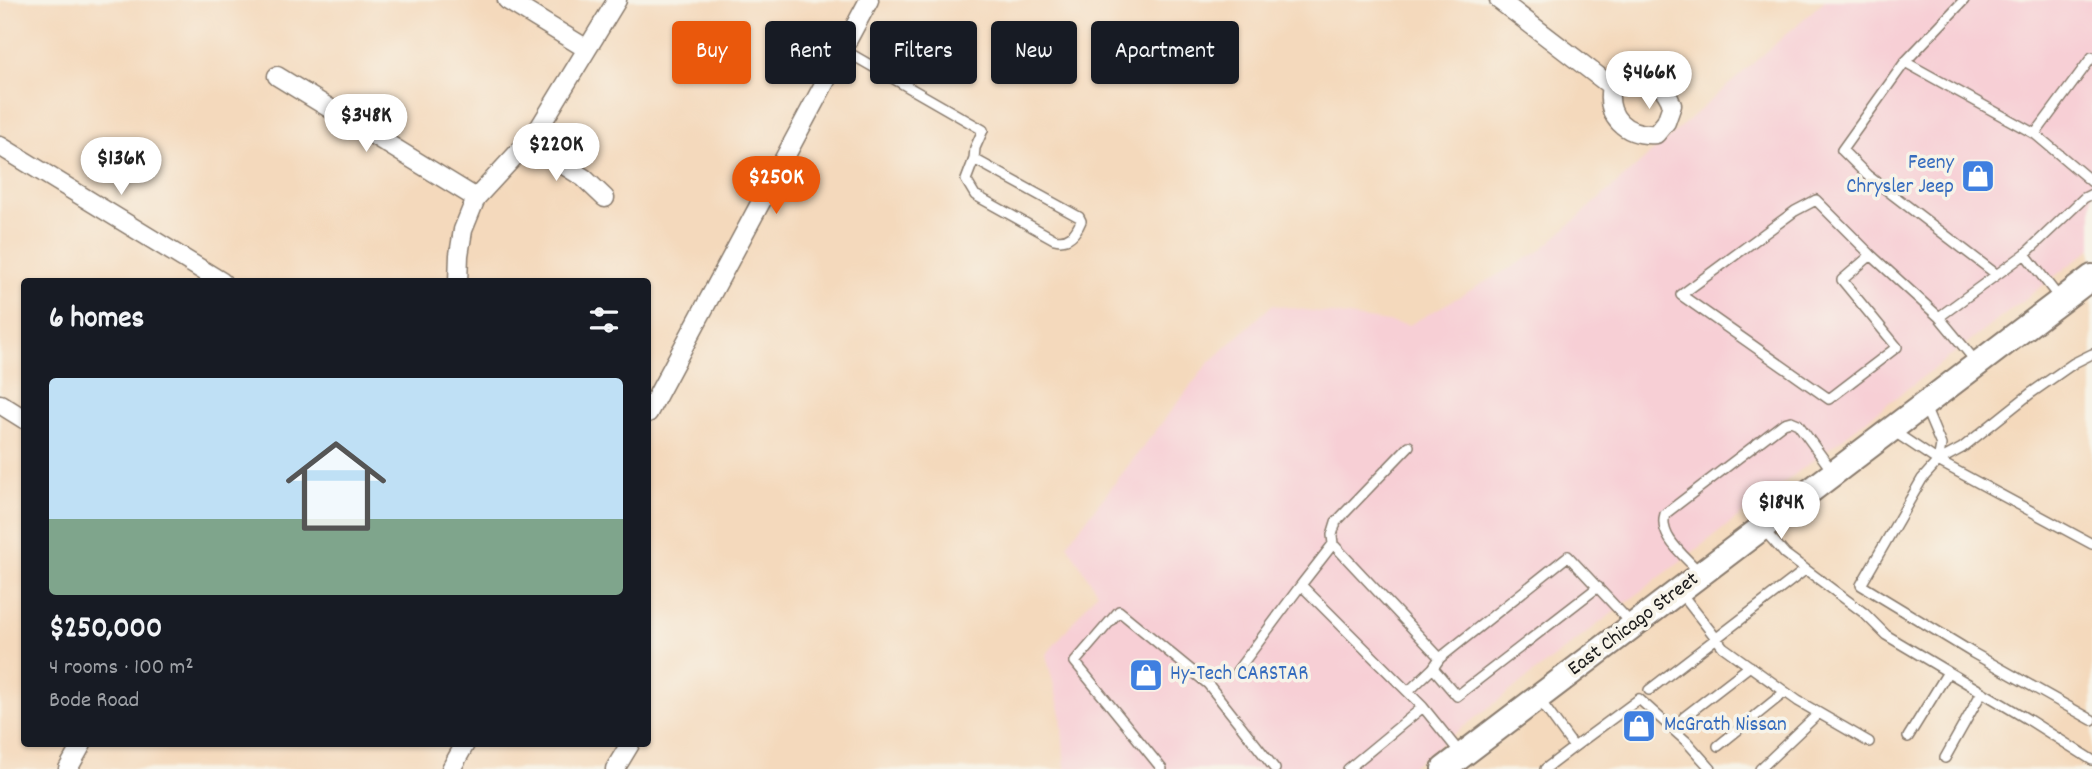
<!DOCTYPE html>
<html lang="en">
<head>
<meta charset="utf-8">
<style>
  :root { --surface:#171b24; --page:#20242c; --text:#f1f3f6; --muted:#9ea1a6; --line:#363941; --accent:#ea580c }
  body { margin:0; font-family:Dekko,sans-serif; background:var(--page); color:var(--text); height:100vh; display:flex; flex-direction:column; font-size:26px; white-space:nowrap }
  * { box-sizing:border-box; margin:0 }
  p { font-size:23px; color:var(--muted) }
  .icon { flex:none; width:38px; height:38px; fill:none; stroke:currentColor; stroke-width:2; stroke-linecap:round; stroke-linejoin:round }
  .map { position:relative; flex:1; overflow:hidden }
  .drawer { position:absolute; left:21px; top:278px; width:630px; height:469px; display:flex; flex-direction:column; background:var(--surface); border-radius:7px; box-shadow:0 2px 5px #0004 }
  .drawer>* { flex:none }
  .guide { position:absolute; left:672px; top:21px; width:665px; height:63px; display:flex; gap:14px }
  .price { position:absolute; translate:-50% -60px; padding:0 16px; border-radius:24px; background:#fff; color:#222; font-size:23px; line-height:46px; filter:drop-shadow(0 2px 4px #0008) }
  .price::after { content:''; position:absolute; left:50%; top:42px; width:21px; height:16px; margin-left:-10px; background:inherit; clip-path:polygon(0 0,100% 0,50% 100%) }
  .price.on { background:var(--accent); color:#fff }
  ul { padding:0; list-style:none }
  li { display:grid; align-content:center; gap:14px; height:371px; padding:0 28px }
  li+li { border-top:2px solid var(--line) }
  li span { display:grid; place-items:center; height:217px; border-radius:7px; color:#555 }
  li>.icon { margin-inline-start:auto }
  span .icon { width:126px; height:126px; fill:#fffc; stroke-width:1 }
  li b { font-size:30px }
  h2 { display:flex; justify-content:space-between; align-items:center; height:84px; padding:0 28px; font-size:30px }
  .chip { padding:0 24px; border-radius:7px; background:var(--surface); box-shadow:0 2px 5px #0004; font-size:24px; line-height:63px }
  .chip.on { background:var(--accent); color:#fff }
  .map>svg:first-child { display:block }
  .built { fill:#f7cfd5 }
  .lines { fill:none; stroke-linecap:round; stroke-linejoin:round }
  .lane-casing { stroke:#887a6c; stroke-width:12 }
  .street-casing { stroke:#887a6c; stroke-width:21 }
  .secondary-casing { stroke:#887a6c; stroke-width:28 }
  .lane { stroke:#fff; stroke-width:9 }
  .street { stroke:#fff; stroke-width:18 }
  .secondary { stroke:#fff; stroke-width:24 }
  .labels { text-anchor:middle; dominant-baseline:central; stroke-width:7; stroke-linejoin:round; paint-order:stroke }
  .shop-label { font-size:21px; fill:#366cbe; stroke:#f7f3e8; text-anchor:start }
  .street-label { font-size:21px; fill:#1c1c1c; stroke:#f7f3e8 }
</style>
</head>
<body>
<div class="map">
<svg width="2092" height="769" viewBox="0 0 2092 769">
  <rect width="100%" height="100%" fill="#f7f3e8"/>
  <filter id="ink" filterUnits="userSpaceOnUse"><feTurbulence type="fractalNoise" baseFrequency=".0143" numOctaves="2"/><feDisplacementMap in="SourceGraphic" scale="14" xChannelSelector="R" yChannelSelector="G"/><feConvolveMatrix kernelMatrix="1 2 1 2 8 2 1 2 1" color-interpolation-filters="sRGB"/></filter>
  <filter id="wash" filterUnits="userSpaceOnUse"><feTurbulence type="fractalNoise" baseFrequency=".00686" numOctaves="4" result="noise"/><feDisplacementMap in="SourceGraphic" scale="28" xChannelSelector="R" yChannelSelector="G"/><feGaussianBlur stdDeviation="1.57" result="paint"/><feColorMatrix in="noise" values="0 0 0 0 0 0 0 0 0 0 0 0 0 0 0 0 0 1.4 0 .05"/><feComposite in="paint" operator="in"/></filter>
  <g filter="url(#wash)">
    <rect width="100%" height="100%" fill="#f4d9bc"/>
    <path class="built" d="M 1825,0 L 2092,0 L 2092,248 L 1408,769 L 1065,769 L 1061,714 L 1046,655 L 1097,592 L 1067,544 L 1207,365 L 1272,305 L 1409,325 L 1540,251 Z"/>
  </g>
  <g filter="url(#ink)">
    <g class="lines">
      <g class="lane-casing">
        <path id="lane" d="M 842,49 L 983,130 L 975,148 L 974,159 L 1079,217 L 1081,221 C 1076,233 1069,243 1054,239 L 975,195 L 966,180 L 974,159
          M 1905,62 L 1964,0
          M 2035,134 L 2092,57
          M 2025,254 L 2084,198 L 2092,194
          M 1871,255 L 1842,280 L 1897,347 L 1829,399 L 1681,295 L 1795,211 L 1816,200 L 1871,255 L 1939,317
          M 1996,274 L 1867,175 L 1842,150 L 1905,62 L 2035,134 L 2092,182
          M 2092,354 L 2074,363 L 2031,393 L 1962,448 L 1938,461 L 1922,479 L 1861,585 L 1973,653 L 2092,720
          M 1977,363 L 1939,317 L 2025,254 L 2060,299
          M 1925,407 L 1941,445 L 1938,461
          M 1893,431 L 1938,461 L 2092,544
          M 1763,529 L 1785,554 L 1864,613 L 1886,635 L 2029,720 L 2092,760
          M 1333,544 L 1332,535 L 1336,522 L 1409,446
          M 1700,573 C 1685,556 1658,537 1665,514 L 1784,423 L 1791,421 L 1798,424 L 1833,472
          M 1598,587 L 1457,696 L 1433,668 L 1440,658 L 1568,556 L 1632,624
          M 1680,592 L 1723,647 L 1798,701 L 1869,742
          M 1440,658 L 1333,544 L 1301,585 L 1423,707 L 1461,754
          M 1237,671 L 1301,585
          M 1649,690 L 1805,570
          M 1408,692 L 1433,668
          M 1539,699 L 1574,747 L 1639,699 L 1687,742 L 1711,769
          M 1684,717 L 1750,666
          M 1908,737 L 1948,672
          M 1718,746 L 1785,692
          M 1945,758 L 1982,692
          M 1162,769 L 1075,662 L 1119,611 L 1208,684 L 1275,769
          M 1348,769 L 1423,707
          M 1545,769 L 1574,747
          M 1760,769 L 1819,713"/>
      </g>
      <g class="street-casing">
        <path id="street" d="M 507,0 L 587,49
          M 1499,0 L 1611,86
          M 277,76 L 476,198
          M 1634,77 C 1654,80 1665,85 1672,105 L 1666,122 L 1656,134 C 1625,136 1605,117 1611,86 L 1623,78 Z
          M 529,143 L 584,178 L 605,198
          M 0,146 L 222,282
          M 458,282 L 459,255 L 463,230 L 476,198 L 536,133 L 617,0
          M 0,404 L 24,419
          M 648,413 L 869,0
          M 68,769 L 82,744
          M 451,769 L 465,744
          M 615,769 L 630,744"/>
      </g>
      <g class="secondary-casing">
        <path id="secondary" d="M 1444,769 L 2092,277"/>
      </g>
      <use href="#lane" class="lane"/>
      <use href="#street" class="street"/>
      <use href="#secondary" class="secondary"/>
    </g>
  </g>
  <defs>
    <g id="shop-square" transform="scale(1.75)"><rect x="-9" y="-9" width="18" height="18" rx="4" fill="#3f7fe0" stroke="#f7f3e8"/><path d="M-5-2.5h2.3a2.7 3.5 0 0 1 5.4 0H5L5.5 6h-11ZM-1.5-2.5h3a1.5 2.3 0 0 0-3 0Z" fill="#fff"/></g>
  </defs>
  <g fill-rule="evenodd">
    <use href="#shop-square" x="1978" y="176"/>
    <use href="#shop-square" x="1146" y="675"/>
    <use href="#shop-square" x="1639" y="726"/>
  </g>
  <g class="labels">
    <g class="shop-label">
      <text x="1954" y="164" text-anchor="end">Feeny<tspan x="1954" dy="24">Chrysler Jeep</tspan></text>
      <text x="1170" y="675">Hy-Tech CARSTAR</text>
      <text x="1664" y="726">McGrath Nissan</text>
    </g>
    <g class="street-label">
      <text transform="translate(1634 625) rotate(-37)">East Chicago Street</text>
    </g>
  </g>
</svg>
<b class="price" style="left:1649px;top:111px">$466K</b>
<b class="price" style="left:366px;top:154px">$348K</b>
<b class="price" style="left:556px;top:183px">$220K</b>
<b class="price" style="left:121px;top:197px">$136K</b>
<b class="price on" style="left:776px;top:216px">$250K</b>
<b class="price" style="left:1781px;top:541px">$184K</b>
<div class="guide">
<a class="chip on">Buy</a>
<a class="chip">Rent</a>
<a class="chip">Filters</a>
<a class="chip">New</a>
<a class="chip">Apartment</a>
</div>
<section class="drawer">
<h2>6 homes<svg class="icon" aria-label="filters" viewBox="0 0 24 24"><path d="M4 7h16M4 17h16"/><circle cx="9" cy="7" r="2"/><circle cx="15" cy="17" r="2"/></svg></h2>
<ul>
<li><span style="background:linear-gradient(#bfe0f5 65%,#7fa58c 0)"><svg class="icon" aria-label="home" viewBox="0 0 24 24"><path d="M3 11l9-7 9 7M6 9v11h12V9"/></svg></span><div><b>$250,000</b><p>4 rooms · 100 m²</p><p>Bode Road</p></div></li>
</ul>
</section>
</div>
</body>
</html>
